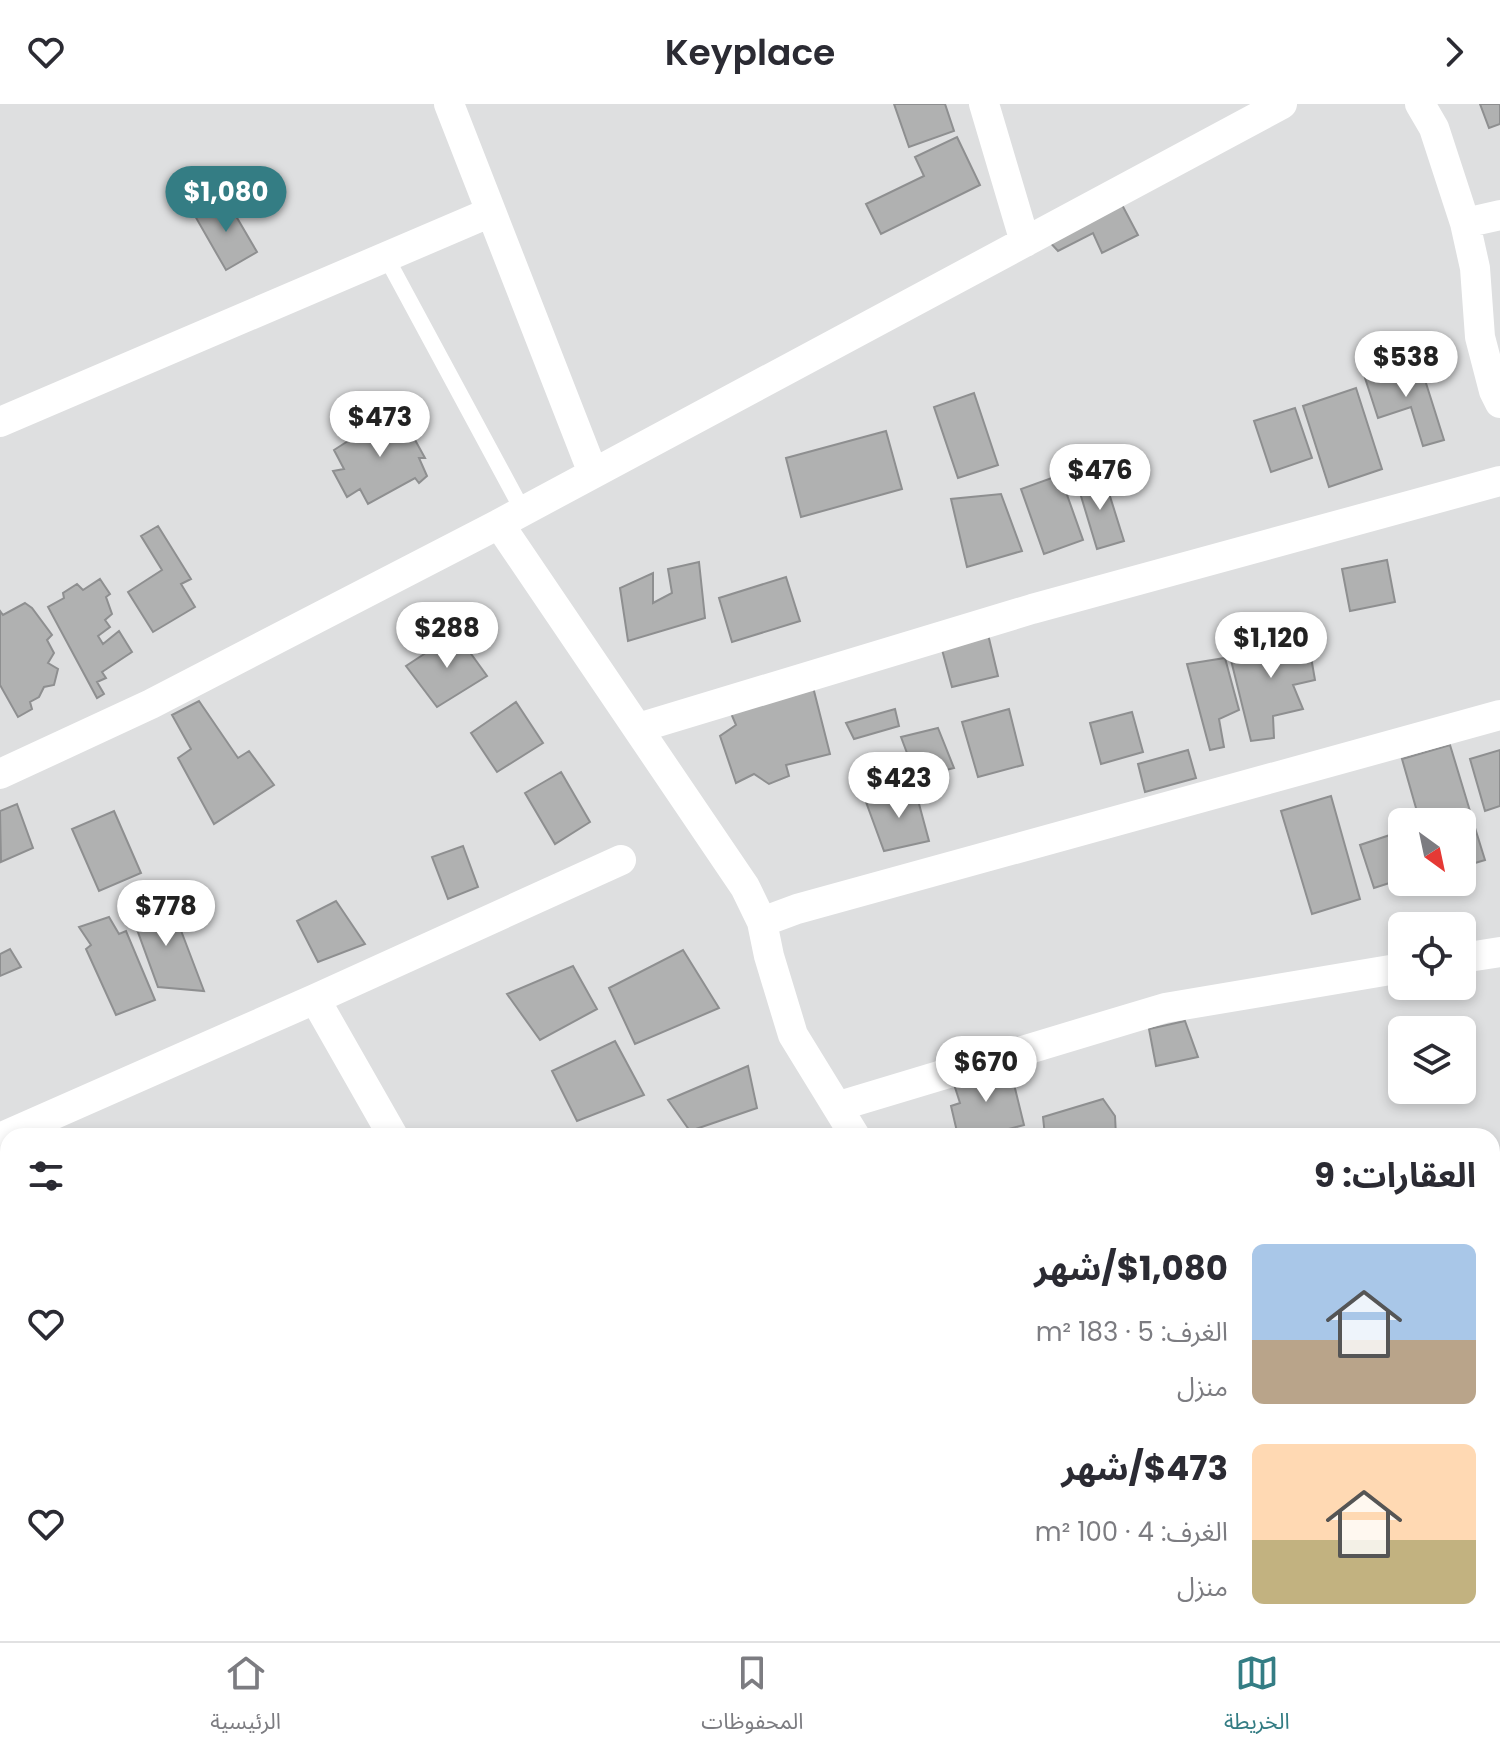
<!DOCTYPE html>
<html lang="ar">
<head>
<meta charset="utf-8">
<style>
  :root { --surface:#fff; --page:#f7f7f7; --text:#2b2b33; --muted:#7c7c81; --line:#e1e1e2; --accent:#347d84 }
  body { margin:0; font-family:Poppins,"Noto Sans Arabic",sans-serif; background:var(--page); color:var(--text); direction:rtl; height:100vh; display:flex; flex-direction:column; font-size:30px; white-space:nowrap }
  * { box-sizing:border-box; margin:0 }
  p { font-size:26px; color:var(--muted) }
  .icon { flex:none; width:44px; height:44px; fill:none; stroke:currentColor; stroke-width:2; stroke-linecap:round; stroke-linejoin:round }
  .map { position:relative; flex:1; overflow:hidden; direction:ltr }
  .side { position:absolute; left:0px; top:1024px; width:1500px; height:514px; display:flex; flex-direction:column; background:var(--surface); border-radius:24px 24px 0 0; box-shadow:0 4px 12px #0003; direction:rtl }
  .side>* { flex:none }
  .needle { width:52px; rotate:147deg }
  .buttons { position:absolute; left:1388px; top:704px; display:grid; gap:16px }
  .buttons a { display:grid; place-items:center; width:88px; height:88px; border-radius:12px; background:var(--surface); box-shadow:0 4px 12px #0003; font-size:40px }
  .price { position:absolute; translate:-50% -68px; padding:0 18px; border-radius:28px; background:#fff; color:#222; font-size:26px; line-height:52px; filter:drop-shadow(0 2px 4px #0008) }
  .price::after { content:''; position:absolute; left:50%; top:48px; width:24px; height:18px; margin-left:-12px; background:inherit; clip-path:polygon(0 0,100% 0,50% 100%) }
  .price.on { background:var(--accent); color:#fff }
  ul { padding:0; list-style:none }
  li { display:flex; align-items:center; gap:24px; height:200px; padding:0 24px }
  li span { display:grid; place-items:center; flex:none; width:224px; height:160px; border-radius:12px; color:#555 }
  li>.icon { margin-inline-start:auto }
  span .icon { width:96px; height:96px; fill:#fffc; stroke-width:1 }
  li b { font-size:34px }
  h2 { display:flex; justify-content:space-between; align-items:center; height:96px; padding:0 24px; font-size:34px }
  header { display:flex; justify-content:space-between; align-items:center; height:104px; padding:0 24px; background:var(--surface); font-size:36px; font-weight:600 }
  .dock { display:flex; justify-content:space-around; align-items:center; height:112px; border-top:2px solid var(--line); background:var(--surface); font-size:22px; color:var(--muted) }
  .dock a { display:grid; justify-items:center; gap:4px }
  .dock .on { color:var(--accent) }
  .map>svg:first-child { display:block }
  .building { fill:#b0b1b1; stroke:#8e8f90; stroke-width:2 }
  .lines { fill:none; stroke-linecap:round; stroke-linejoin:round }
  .lane { stroke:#fff; stroke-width:16 }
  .street { stroke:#fff; stroke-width:30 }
</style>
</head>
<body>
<header><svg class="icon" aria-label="forward" viewBox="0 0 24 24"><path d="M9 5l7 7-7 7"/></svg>Keyplace<svg class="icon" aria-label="heart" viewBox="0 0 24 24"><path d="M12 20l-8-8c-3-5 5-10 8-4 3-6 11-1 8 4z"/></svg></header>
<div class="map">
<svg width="1500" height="1537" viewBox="0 0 1500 1537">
  <rect width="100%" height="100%" fill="#dedfe0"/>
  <path class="building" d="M 894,0 L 945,0 L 954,27 L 909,43 Z
    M 1480,0 L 1500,0 L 1500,20 L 1489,24 Z
    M 957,33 L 980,81 L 881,130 L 866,100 L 924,72 L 915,53 Z
    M 226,95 L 257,148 L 226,166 L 195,112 Z
    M 1120,97 L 1138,131 L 1102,149 L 1093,129 L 1058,147 L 1046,134 Z
    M 1419,257 L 1444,336 L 1423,342 L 1411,303 L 1378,314 L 1365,274 Z
    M 1356,284 L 1382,365 L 1329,383 L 1303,302 Z
    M 974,289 L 998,361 L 958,374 L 934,303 Z
    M 1295,304 L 1312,354 L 1271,368 L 1254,317 Z
    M 398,305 L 425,354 L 419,354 L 427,372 L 419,379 L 415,374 L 368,400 L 360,385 L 347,393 L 333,367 L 344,365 L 334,346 Z
    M 886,327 L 902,385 L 801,413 L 786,354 Z
    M 1103,370 L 1124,437 L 1097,445 L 1077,379 Z
    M 1060,371 L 1083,436 L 1044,450 L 1021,385 Z
    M 1001,390 L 1022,447 L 967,463 L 951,395 Z
    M 158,422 L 191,475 L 181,480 L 195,503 L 153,528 L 128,488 L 162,466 L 141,432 Z
    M 1387,456 L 1395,498 L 1350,507 L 1342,465 Z
    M 699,458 L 705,514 L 628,537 L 620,484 L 653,469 L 653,499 L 672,489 L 668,465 Z
    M 786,473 L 800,517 L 732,538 L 719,494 Z
    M 100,475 L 110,490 L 106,493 L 112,510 L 105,516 L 110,523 L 98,532 L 103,540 L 119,527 L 132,548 L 102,568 L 106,574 L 97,578 L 104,590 L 97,594 L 48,503 L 64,494 L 63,489 L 77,480 L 83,486 Z
    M 25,499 L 32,504 L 52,531 L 47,536 L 54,549 L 48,559 L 58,565 L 54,581 L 44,583 L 39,593 L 30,598 L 32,605 L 18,613 L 0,581 L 0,507 L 3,511 Z
    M 987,526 L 998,572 L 952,583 L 940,538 Z
    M 456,529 L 487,572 L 437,603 L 406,562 Z
    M 1307,530 L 1315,576 L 1293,581 L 1303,605 L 1273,612 L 1274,634 L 1251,637 L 1228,544 Z
    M 1225,554 L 1239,606 L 1219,615 L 1224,643 L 1210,646 L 1187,560 Z
    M 813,583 L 830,650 L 786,661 L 789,672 L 769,680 L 754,670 L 736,679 L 720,632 L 736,621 L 730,607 Z
    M 199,597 L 238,654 L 249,647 L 274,681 L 214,720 L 178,654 L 191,645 L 172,611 Z
    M 516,598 L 543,639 L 497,668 L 471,629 Z
    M 895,605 L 899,622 L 854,635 L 846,619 Z
    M 1009,605 L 1023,661 L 978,673 L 962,618 Z
    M 1132,608 L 1143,648 L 1101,660 L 1090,619 Z
    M 938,624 L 954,664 L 916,673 L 901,633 Z
    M 1450,641 L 1470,707 L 1434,718 L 1420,718 L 1402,655 Z
    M 1188,646 L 1196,674 L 1145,688 L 1138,660 Z
    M 1500,646 L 1500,702 L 1485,707 L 1470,655 Z
    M 561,668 L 590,718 L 555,740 L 525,689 Z
    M 915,685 L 929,737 L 884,747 L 866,698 Z
    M 1331,692 L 1360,795 L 1312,810 L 1281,707 Z
    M 17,700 L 33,744 L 1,758 L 0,707 Z
    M 114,707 L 141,769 L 99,787 L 72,725 Z
    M 1471,711 L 1485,756 L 1462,763 L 1462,718 L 1450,718 Z
    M 1402,727 L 1402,775 L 1374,784 L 1360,741 Z
    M 463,742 L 478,783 L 448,795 L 432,753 Z
    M 169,795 L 204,887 L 158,883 L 131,809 Z
    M 336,797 L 365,840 L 318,858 L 297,817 Z
    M 109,813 L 119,830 L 126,827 L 155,896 L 116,911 L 86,845 L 91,841 L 79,823 Z
    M 10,845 L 21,863 L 0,872 L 0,850 Z
    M 683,846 L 719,904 L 635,940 L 609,884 Z
    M 573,862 L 597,905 L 540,936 L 507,890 Z
    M 1185,917 L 1198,953 L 1156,962 L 1149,925 Z
    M 615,937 L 644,991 L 577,1017 L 552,967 Z
    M 748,962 L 757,1004 L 690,1027 L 668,996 Z
    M 990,964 L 996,974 L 1011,968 L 1024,1021 L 982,1032 L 958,1032 L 951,1002 L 960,999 L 953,977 Z
    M 1103,995 L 1115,1012 L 1116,1032 L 1045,1032 L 1043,1013 Z
    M 6,1433 L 8,1507 L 0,1510 L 0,1436 Z
    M 231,1530 L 297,1530 L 299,1537 L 233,1537 Z"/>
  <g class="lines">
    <path class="lane" d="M 386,153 L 523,407"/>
    <path class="street" d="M 449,0 L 593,369
      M 984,0 L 1025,138
      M 1420,0 L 1434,24 L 1465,119 L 1475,164 L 1480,233 L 1494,287 L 1500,299
      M 1465,119 L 1500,111
      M 0,318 L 491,108
      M 499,420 L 1282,0
      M 638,624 L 1032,505 L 1500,377
      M 0,670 L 151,600 L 499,420 L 745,783 L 762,818 L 797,805 L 1500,611
      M 762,818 L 769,852 L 793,931 L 855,1032
      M 1462,854 L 1500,848
      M 315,895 L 393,1032
      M 839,1002 L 1165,904 L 1402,864
      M 0,1034 L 315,895 L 621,756
      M 0,1315 L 8,1333
      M 1492,1357 L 1500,1355
      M 0,1403 L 8,1399
      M 99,1530 L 102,1537
      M 748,1530 L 749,1537
      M 1220,1530 L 1225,1537
      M 494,1537 L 510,1530"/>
  </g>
</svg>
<div class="buttons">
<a><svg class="needle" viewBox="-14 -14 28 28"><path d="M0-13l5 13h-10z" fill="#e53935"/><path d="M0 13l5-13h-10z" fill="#7c7c81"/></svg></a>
<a><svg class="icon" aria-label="locate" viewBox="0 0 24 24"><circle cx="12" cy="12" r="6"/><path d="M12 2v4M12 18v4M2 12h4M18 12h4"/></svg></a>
<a><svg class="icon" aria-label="layers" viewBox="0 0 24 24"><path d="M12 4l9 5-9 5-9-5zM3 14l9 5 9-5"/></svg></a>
</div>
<b class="price on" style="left:226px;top:130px">$1,080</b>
<b class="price" style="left:1406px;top:295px">$538</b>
<b class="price" style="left:380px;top:355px">$473</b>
<b class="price" style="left:1100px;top:408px">$476</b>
<b class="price" style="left:447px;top:566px">$288</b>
<b class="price" style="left:1271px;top:576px">$1,120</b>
<b class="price" style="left:899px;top:716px">$423</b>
<b class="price" style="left:166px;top:844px">$778</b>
<b class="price" style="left:986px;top:1000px">$670</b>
<section class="side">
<h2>العقارات: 9<svg class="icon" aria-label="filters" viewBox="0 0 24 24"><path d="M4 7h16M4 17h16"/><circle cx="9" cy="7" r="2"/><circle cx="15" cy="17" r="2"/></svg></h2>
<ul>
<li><span style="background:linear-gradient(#a9c7e8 60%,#b9a48a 0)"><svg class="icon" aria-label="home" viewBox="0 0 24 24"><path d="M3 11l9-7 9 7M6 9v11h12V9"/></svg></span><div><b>$1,080/شهر</b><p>الغرف: 5 · 183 m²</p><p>منزل</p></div><svg class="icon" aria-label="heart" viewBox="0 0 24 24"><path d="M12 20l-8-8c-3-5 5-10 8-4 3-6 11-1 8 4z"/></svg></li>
<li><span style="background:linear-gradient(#ffd9b3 60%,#c2b280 0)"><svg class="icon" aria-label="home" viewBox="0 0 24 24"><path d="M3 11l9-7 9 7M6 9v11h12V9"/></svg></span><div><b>$473/شهر</b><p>الغرف: 4 · 100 m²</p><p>منزل</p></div><svg class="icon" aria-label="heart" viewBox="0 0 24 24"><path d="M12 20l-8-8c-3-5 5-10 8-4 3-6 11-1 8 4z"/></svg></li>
</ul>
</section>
</div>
<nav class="dock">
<a class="on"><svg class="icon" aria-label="map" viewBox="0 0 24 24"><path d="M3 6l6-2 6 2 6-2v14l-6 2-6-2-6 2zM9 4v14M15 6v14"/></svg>الخريطة</a>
<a><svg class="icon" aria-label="saved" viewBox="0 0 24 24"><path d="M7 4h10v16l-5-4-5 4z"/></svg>المحفوظات</a>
<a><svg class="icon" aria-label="home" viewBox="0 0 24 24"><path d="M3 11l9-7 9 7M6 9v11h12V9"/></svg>الرئيسية</a>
</nav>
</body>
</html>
